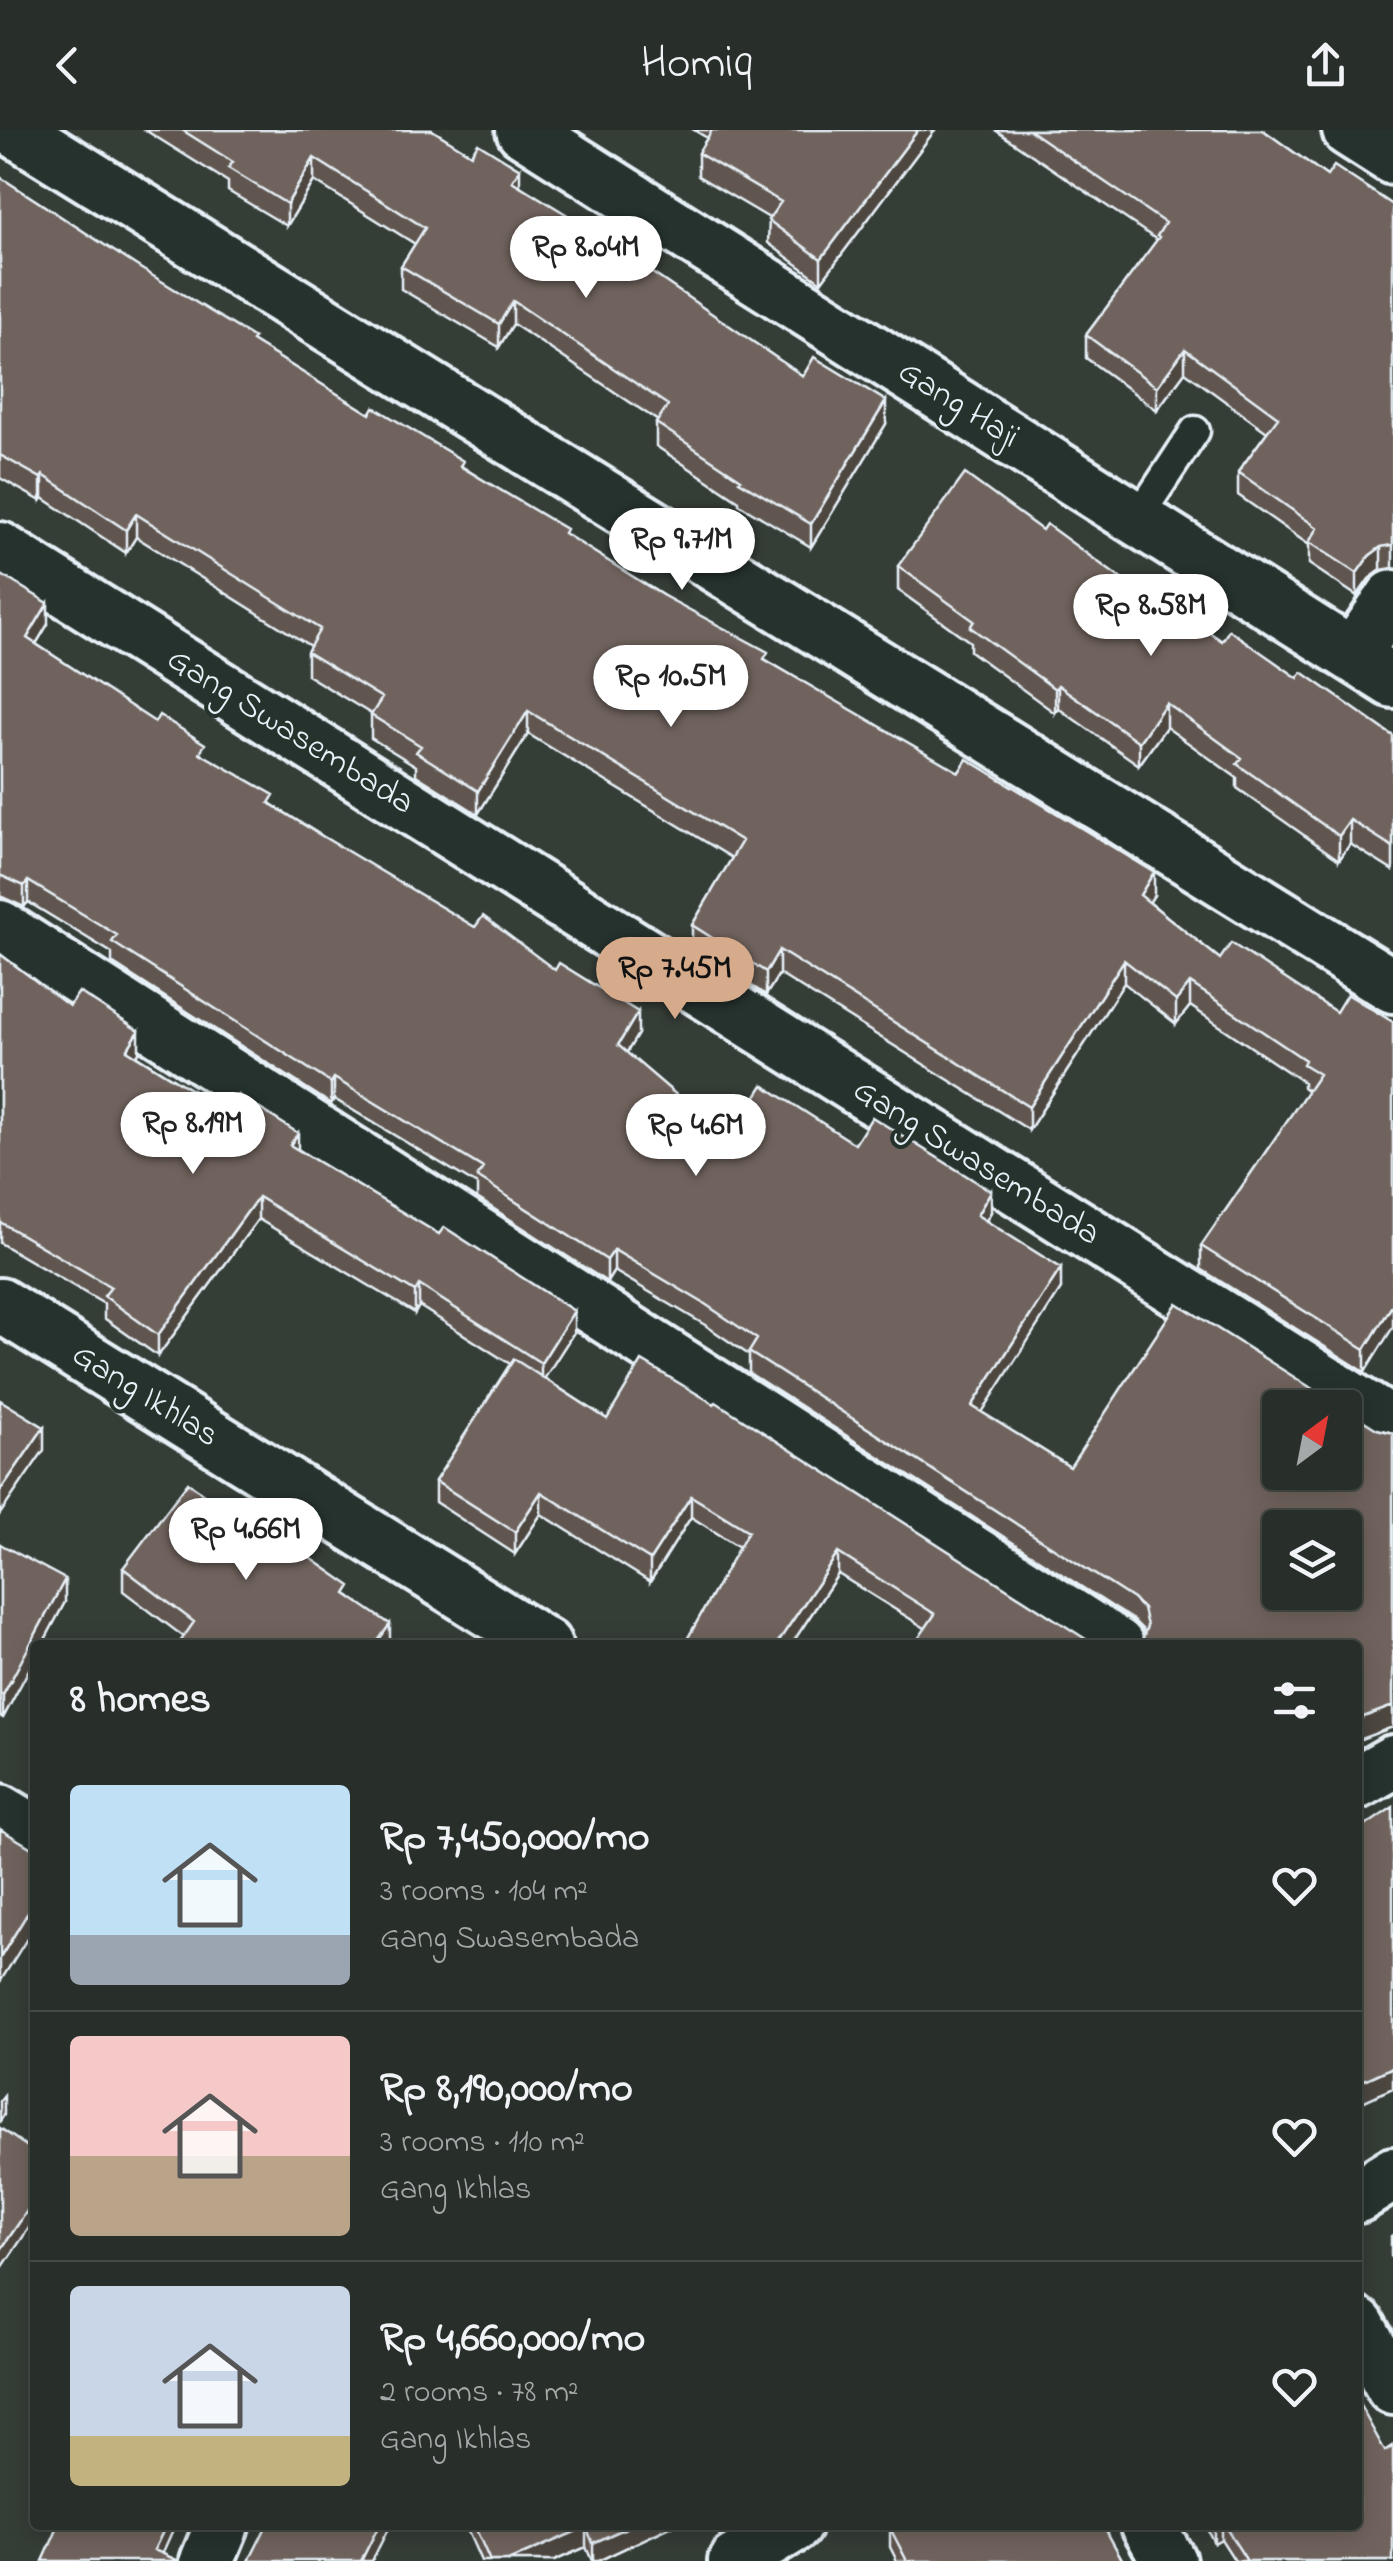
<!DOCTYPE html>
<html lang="en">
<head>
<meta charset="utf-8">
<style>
  :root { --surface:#282e29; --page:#303631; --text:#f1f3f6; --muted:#a5a8a8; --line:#444a46; --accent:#d6ab8b }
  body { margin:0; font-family:"Indie Flower",sans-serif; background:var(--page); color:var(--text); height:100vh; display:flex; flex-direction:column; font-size:38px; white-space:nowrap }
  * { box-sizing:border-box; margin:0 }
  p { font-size:32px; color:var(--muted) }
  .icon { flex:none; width:55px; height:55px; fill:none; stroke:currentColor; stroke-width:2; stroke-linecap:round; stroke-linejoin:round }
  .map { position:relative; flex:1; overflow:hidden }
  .side { position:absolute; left:30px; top:1510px; width:1332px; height:890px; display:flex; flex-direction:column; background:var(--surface); border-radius:10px; box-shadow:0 5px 25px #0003,0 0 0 2px var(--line) }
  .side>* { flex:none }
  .needle { width:65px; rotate:32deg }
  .tools { position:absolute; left:1262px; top:1260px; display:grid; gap:20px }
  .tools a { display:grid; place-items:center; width:100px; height:100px; border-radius:10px; background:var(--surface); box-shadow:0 5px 25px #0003,0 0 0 2px var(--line); font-size:50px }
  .price { position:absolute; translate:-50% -85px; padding:0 22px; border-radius:35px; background:#fff; color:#222; font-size:32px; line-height:65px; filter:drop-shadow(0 2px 5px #0008) }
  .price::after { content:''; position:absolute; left:50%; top:60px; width:30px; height:22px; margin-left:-15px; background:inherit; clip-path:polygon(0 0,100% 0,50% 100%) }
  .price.selected { background:var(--accent); color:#111 }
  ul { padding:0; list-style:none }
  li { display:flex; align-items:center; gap:30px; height:250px; padding:0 40px }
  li+li { border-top:2px solid var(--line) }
  li span { display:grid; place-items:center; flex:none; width:280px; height:200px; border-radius:10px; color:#555 }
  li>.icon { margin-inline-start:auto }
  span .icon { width:120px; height:120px; fill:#fffc; stroke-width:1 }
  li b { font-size:42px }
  h2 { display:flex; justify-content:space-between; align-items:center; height:120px; padding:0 40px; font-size:42px }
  header { display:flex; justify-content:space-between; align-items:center; height:130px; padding:0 40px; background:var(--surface); font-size:45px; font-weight:600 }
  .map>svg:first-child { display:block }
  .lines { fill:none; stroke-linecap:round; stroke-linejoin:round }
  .service-casing { stroke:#e8f1f8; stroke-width:35 }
  .minor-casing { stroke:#e8f1f8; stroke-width:60 }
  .service { stroke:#26332d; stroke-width:28 }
  .minor { stroke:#26332d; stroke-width:52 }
  .wall { fill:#605650; stroke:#e8f1f8; stroke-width:2.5 }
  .shaded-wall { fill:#4e4641; stroke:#e8f1f8; stroke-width:2.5 }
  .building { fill:#70645d; stroke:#e8f1f8; stroke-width:2.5; fill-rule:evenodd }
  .labels { text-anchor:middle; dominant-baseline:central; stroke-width:8; stroke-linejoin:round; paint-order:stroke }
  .street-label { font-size:35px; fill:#e8f1f8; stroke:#26332d }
</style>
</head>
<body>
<header><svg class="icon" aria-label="back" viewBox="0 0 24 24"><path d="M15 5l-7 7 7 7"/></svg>Homiq<svg class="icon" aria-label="share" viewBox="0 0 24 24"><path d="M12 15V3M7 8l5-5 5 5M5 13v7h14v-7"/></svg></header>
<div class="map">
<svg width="1393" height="2431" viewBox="0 0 1393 2431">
  <rect width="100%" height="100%" fill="#353d37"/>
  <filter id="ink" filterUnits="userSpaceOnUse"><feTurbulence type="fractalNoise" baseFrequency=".01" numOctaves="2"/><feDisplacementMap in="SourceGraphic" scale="20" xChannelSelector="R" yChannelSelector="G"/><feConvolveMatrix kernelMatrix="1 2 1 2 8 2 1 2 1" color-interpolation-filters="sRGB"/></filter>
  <g filter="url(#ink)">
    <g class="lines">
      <g class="service-casing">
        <path id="service" d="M 1137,389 L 1195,301"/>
      </g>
      <g class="minor-casing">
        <path id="minor" d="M 14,0 L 1393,856
          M 523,0 L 1393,551
          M 1349,0 L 1393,28
          M 0,419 L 1393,1295
          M 1353,525 L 1393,467
          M 0,797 L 1117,1515
          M 0,1175 L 545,1515
          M 1358,1652 L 1393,1632
          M 0,1681 L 35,1702
          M 1358,2066 L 1393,2044
          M 1358,2195 L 1393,2258
          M 1148,2395 L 1169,2431
          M 207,2431 L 222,2395
          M 735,2431 L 795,2395"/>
      </g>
      <use href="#service" class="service"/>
      <use href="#minor" class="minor"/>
    </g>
    <path class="wall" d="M 145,0 L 432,0 L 520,56 L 803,246 L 886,294 L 811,417 L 739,374 L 739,371 L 656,316 L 656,293 L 658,291 L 513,194 L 499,217 L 401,159 L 401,136 L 415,114 L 314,51 L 287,96 L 228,61 L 228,52 Z
      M 694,0 L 935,0 L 821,152 L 768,113 L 769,88 L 698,46 L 698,23 L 707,8 Z
      M 995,0 L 1263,0 L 1327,46 L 1393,75 L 1393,438 L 1381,440 L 1369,449 L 1357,466 L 1309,434 L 1309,415 L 1238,365 L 1238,342 L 1267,302 L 1185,242 L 1157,280 L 1086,228 L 1086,205 L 1157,110 Z
      M 0,47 L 254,213 L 370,284 L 463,337 L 566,405 L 768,531 L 1154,765 L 1149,772 L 1220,829 L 1336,882 L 1393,892 L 1365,1242 L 1201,1139 L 1201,1116 L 1308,961 L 1303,957 L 1303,952 L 1190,876 L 1176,894 L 1124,853 L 1029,1000 L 779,844 L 766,865 L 692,818 L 692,795 L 732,728 L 528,604 L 478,684 L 416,645 L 416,636 L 371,608 L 371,584 L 307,545 L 307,522 L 310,516 L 136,407 L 126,423 L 43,368 L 41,371 L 0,348 Z
      M 1042,400 L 1142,464 L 1222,511 L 1298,548 L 1393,606 L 1393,741 L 1350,714 L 1339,730 L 1237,658 L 1237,648 L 1166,597 L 1139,635 L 1058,578 L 1055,583 L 970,521 L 970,512 L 898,460 L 898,436 Z
      M 0,444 L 48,494 L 36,514 L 205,626 L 274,676 L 638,904 L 626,923 L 728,1009 L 855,1014 L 991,1082 L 986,1090 L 1061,1159 L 981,1282 L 1070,1337 L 1377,1299 L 1393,1303 L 1393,1597 L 1358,1610 L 1358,1515 L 1142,1511 L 1144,1504 L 1143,1500 L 1133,1490 L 749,1243 L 749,1225 L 705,1195 L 614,1141 L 607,1152 L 477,1068 L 477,1055 L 334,969 L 331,974 L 112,833 L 112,823 L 28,772 L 24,777 L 2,767 L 0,768 Z
      M 0,824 L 69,876 L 139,922 L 137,926 L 227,982 L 298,1019 L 574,1202 L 544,1248 L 607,1289 L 1095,1515 L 925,1498 L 838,1444 L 791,1515 L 684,1515 L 739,1417 L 691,1387 L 650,1452 L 541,1384 L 515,1424 L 435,1372 L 435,1351 L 510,1234 L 419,1176 L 415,1183 L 258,1089 L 158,1226 L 104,1188 L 104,1174 L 0,1113 Z
      M 0,1414 L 65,1472 L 3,1588 L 0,1586 Z
      M 272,1417 L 351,1467 L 390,1515 L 184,1507 L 123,1461 L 123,1438 Z
      M 1393,2105 L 1393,2130 L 1391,2126 L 1391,2106 Z
      M 465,2395 L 674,2395 L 598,2431 L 592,2431 L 586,2417 L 554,2431 L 481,2431 Z
      M 1108,2395 L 1108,2405 L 1123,2431 L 897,2431 L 890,2417 L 890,2398 Z
      M 1205,2395 L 1358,2395 L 1393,2431 L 1235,2431 L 1221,2409 L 1214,2413 Z"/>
    <path class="shaded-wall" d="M 918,0 L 935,0 L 821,152 L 821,129 Z
      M 314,28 L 314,51 L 287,96 L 287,74 Z
      M 520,39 L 520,62 L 512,51 Z
      M 513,171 L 513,194 L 499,217 L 499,194 Z
      M 1185,219 L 1185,242 L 1157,280 L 1157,257 Z
      M 886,271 L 886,294 L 811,417 L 811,394 Z
      M 43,345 L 43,368 L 41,371 L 41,348 Z
      M 136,384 L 136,407 L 126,423 L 126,400 Z
      M 1381,417 L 1381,440 L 1369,449 L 1357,466 L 1357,443 L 1369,426 Z
      M 48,473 L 48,494 L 27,529 L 27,508 Z
      M 1058,555 L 1058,578 L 1055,583 L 1055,559 Z
      M 1166,573 L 1166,597 L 1139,635 L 1139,612 Z
      M 528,581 L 528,604 L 478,684 L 478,661 Z
      M 1350,690 L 1350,714 L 1339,730 L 1339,706 Z
      M 1154,742 L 1154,765 L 1140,788 L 1140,765 Z
      M 28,751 L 28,772 L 24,777 L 24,756 Z
      M 779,820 L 779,844 L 766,865 L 766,842 Z
      M 1124,830 L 1124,853 L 1029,1000 L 1029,977 Z
      M 1190,853 L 1190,876 L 1176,894 L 1176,871 Z
      M 638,882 L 638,904 L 618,937 L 618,915 Z
      M 139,901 L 139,922 L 127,941 L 127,920 Z
      M 334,948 L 334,969 L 331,974 L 331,953 Z
      M 298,1003 L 298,1024 L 290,1015 Z
      M 991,1061 L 991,1082 L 977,1106 L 977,1085 Z
      M 258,1067 L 258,1089 L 158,1226 L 158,1205 Z
      M 614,1120 L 614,1141 L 607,1152 L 607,1130 Z
      M 1061,1138 L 1061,1159 L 972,1298 L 972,1276 Z
      M 419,1155 L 419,1176 L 415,1183 L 415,1162 Z
      M 1393,1174 L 1393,1197 L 1365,1242 L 1365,1219 Z
      M 574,1181 L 574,1202 L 541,1254 L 541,1233 Z
      M 44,1297 L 44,1320 L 0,1384 L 0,1361 Z
      M 541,1362 L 541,1384 L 515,1424 L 515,1402 Z
      M 691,1366 L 691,1387 L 650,1452 L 650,1430 Z
      M 838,1423 L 838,1444 L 791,1515 L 776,1515 Z
      M 65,1449 L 65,1472 L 42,1515 L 35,1515 L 35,1528 L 3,1588 L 3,1565 Z
      M 390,1494 L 390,1515 L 375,1515 Z
      M 1393,1576 L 1393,1597 L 1358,1610 L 1358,1589 Z
      M 35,1771 L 35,1796 L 0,1852 L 0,1828 Z
      M 1393,1937 L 1393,1958 L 1358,1974 L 1358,1953 Z
      M 4,1966 L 4,1985 L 0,1991 L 0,1971 Z
      M 35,2069 L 35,2089 L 0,2141 L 0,2121 Z
      M 166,2395 L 175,2395 L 159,2431 L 154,2420 Z
      M 379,2395 L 390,2395 L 372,2431 L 361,2431 Z
      M 632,2395 L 674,2395 L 598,2431 L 593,2431 L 593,2413 Z
      M 1214,2395 L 1221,2395 L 1221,2409 L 1214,2413 Z
      M 586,2397 L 586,2417 L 554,2431 L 508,2431 Z"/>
    <path class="building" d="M 182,0 L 432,0 L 471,24 L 478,13 L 520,39 L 512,51 L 566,84 L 803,246 L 814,227 L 886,271 L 811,394 L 739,351 L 741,349 L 656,293 L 668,275 L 513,171 L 499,194 L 401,136 L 425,98 L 314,28 L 287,74 L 228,38 L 233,32 Z
      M 712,0 L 918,0 L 821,129 L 768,90 L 781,72 L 698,23 Z
      M 1029,0 L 1263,0 L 1327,46 L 1334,36 L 1393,75 L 1393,415 L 1381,417 L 1369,426 L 1357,443 L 1309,412 L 1318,398 L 1238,342 L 1278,287 L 1185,219 L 1157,257 L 1086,205 L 1159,107 L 1157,106 L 1165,93 Z
      M 0,47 L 140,138 L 254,208 L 252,211 L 370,284 L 374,277 L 463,331 L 460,336 L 566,399 L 564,403 L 662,465 L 768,522 L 764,529 L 959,642 L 967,629 L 1154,742 L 1140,765 L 1220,829 L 1231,813 L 1336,882 L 1347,864 L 1393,892 L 1393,1174 L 1365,1219 L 1201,1116 L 1319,944 L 1303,934 L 1305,930 L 1190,853 L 1176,871 L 1124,830 L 1029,977 L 779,820 L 766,842 L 692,795 L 742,711 L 528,581 L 478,661 L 416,622 L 421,616 L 371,585 L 382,568 L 307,522 L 320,499 L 136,384 L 126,400 L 43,345 L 41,348 L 0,325 Z
      M 965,344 L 1042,400 L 1046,394 L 1142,464 L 1147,458 L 1222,511 L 1229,500 L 1298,548 L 1302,542 L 1393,606 L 1393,717 L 1350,690 L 1339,706 L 1237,634 L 1242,628 L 1166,573 L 1139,612 L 1058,555 L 1055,559 L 970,497 L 974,491 L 898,436 Z
      M 0,444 L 48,473 L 27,508 L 155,592 L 159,585 L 205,614 L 200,623 L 274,665 L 269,673 L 322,706 L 475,797 L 483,786 L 555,840 L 559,833 L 638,882 L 618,915 L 728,1009 L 763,955 L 855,1014 L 872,987 L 991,1061 L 977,1085 L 1061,1138 L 972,1276 L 1070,1337 L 1177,1173 L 1343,1278 L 1280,1278 L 1280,1342 L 1345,1342 L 1345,1279 L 1377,1299 L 1393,1303 L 1393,1576 L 1358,1589 L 1358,1515 L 1137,1515 L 1142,1511 L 1147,1496 L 1143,1479 L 1133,1469 L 749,1222 L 757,1209 L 705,1174 L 614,1120 L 607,1130 L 477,1047 L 483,1038 L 334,948 L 331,953 L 112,812 L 117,805 L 28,751 L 24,756 L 2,746 L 0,746 ZM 1280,1398 L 1345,1398 L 1345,1462 L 1280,1462 Z
      M 0,824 L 69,876 L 79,862 L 139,901 L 127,920 L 227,982 L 238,965 L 298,1003 L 290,1015 L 439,1104 L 444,1097 L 574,1181 L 541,1233 L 419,1155 L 415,1162 L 258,1067 L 158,1205 L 104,1166 L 111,1157 L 0,1092 Z
      M 514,1229 L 607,1289 L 642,1231 L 714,1274 L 716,1272 L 1095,1515 L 914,1515 L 935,1484 L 838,1423 L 776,1515 L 684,1515 L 748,1401 L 691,1366 L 650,1430 L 541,1362 L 515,1402 L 435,1351 Z
      M 0,1270 L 44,1297 L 0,1361 Z
      M 188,1352 L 272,1417 L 279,1406 L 351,1456 L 346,1464 L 390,1494 L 375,1515 L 178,1515 L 194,1492 L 123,1438 Z
      M 0,1414 L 65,1449 L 3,1565 L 0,1563 Z
      M 1393,1677 L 1393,1937 L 1358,1953 L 1358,1701 Z
      M 0,1699 L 35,1720 L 35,1771 L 0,1828 Z
      M 0,1998 L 35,2022 L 35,2069 L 0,2121 Z
      M 1358,2272 L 1385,2321 L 1393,2316 L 1393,2431 L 1247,2431 L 1224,2395 L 1358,2395 Z
      M 59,2395 L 166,2395 L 154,2420 L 179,2431 L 43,2431 Z
      M 267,2395 L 379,2395 L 361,2431 L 249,2431 Z
      M 474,2395 L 632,2395 L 593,2413 L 586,2397 L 508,2431 L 490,2431 Z
      M 895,2395 L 1103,2395 L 1123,2431 L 907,2431 L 890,2398 Z"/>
  </g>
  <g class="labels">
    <g class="street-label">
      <text transform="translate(958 275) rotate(32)">Gang Haji</text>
      <text transform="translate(290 602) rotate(32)">Gang Swasembada</text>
      <text transform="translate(976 1033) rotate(32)">Gang Swasembada</text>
      <text transform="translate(145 1266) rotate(32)">Gang Ikhlas</text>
    </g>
  </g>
</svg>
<div class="tools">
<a><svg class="needle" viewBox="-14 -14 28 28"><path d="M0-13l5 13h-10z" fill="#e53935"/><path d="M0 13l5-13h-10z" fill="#a5a8a8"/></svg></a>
<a><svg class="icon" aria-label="layers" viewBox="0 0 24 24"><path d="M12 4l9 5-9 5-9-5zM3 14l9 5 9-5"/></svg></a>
</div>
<b class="price" style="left:586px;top:171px">Rp 8.04M</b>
<b class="price" style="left:682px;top:463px">Rp 9.71M</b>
<b class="price" style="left:1151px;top:529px">Rp 8.58M</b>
<b class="price" style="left:671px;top:600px">Rp 10.5M</b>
<b class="price selected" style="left:675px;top:892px">Rp 7.45M</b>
<b class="price" style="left:193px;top:1047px">Rp 8.19M</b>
<b class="price" style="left:696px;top:1049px">Rp 4.6M</b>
<b class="price" style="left:246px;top:1453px">Rp 4.66M</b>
<section class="side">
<h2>8 homes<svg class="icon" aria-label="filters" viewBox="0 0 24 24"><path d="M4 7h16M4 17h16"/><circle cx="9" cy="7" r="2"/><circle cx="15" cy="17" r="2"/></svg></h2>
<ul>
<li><span style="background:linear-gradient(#bfe0f5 75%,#9aa5b1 0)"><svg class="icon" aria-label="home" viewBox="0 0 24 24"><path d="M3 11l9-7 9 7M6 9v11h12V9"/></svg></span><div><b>Rp 7,450,000/mo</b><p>3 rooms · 104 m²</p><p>Gang Swasembada</p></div><svg class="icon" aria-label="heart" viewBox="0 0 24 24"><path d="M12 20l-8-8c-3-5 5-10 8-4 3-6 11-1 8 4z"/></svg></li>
<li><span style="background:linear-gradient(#f6c9c9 60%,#b9a48a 0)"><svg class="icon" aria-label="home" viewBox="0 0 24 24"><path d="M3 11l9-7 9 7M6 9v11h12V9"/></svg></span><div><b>Rp 8,190,000/mo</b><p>3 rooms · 110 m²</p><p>Gang Ikhlas</p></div><svg class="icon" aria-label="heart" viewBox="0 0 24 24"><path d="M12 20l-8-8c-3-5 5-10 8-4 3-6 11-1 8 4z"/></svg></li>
<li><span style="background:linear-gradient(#c9d6e8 75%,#c2b280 0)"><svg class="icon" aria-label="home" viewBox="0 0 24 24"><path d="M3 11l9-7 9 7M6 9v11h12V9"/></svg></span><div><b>Rp 4,660,000/mo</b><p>2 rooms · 78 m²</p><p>Gang Ikhlas</p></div><svg class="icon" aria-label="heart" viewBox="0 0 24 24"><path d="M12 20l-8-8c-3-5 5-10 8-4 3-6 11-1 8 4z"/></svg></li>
</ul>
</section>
</div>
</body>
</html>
